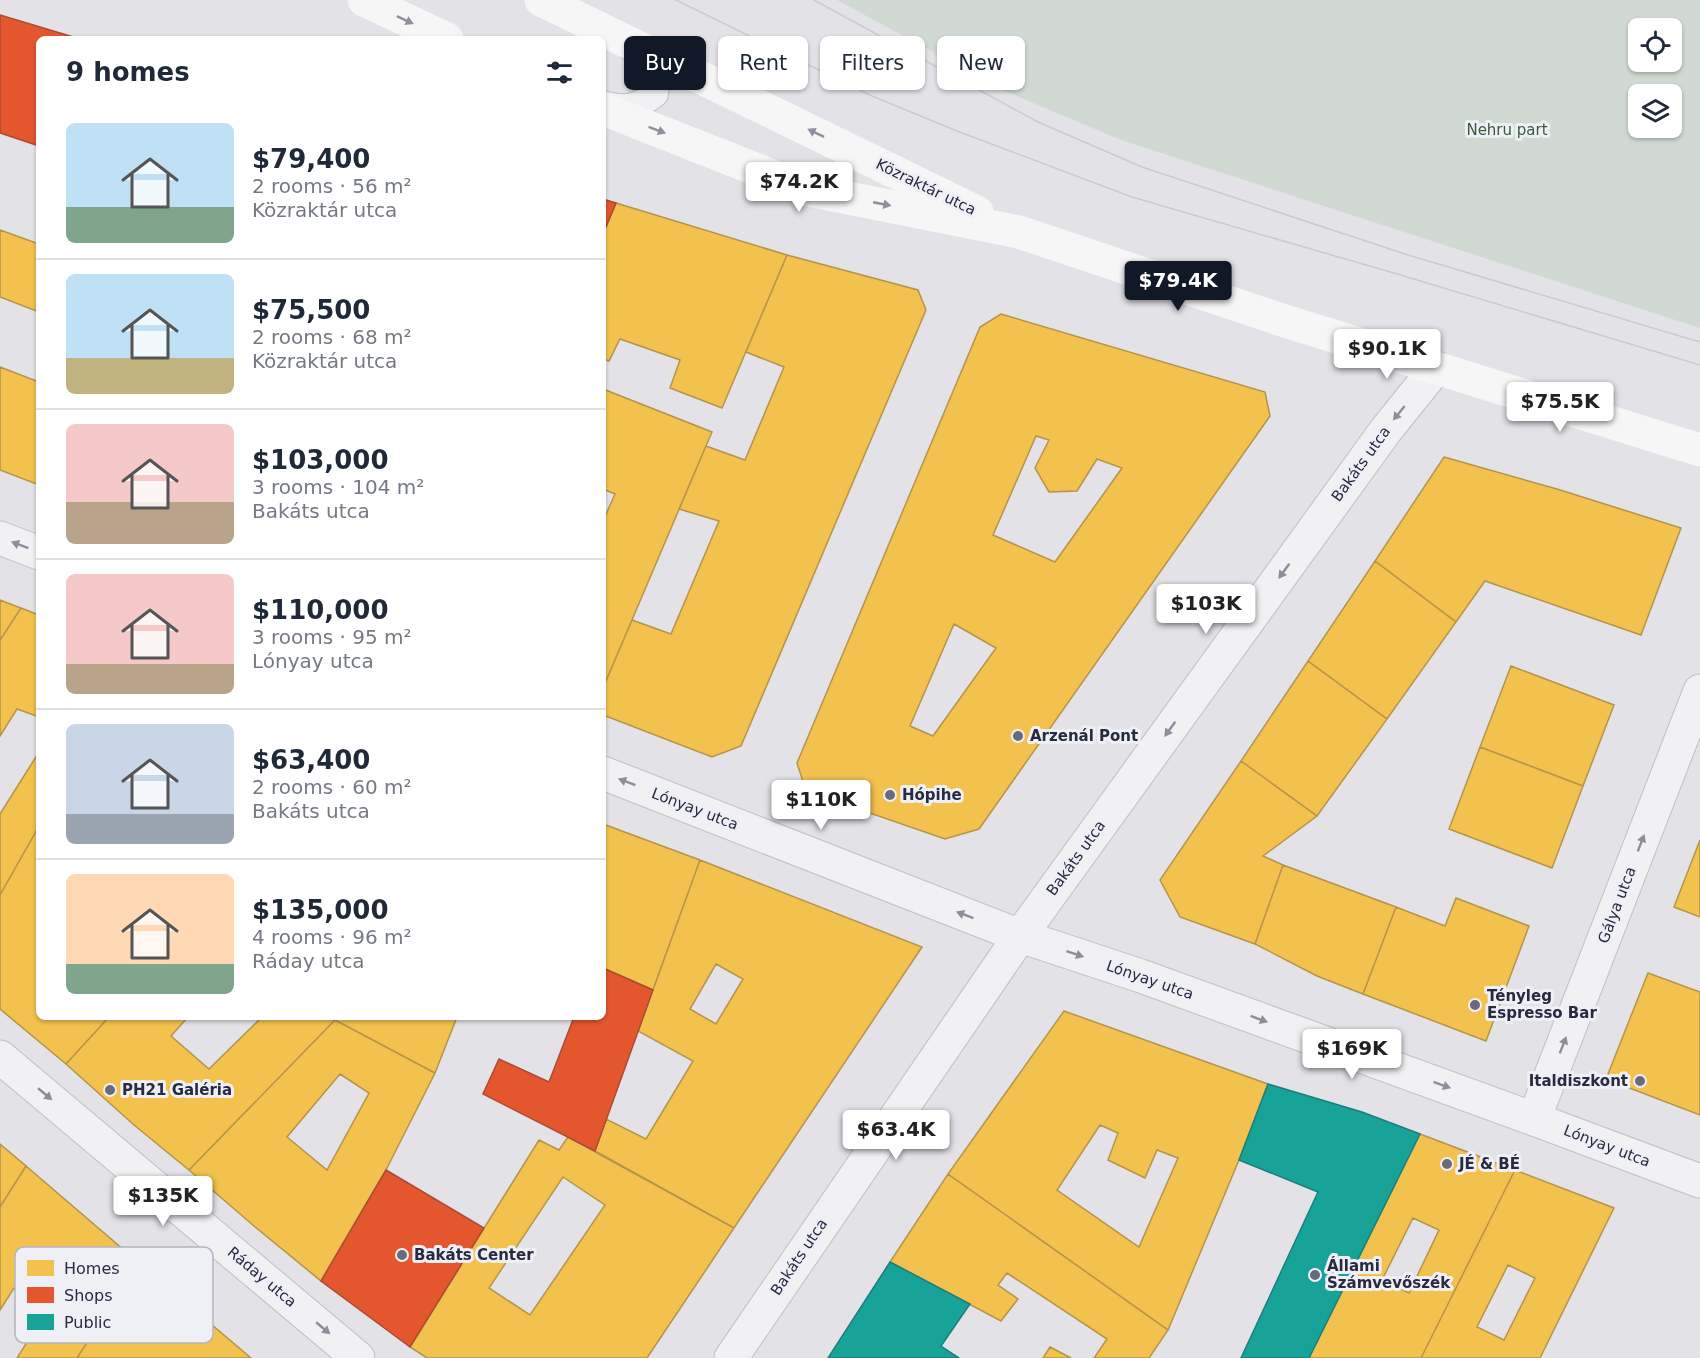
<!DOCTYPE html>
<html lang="en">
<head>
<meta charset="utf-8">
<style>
  :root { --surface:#fff; --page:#f2f2f3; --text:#1f2937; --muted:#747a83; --line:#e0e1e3; --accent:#111827 }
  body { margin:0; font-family:"DejaVu Sans",sans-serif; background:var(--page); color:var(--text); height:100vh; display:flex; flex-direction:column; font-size:22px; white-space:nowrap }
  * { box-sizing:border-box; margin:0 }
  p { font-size:20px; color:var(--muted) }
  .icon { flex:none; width:33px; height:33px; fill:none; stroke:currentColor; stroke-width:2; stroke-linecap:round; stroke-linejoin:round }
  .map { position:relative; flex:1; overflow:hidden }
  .panel { position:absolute; left:36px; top:36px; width:570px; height:984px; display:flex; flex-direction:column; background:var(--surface); border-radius:9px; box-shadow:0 2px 4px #0004 }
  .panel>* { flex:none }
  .banner { position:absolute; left:624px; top:36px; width:570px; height:54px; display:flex; gap:12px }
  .fabs { position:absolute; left:1628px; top:18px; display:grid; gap:12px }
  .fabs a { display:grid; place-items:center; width:54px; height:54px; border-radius:9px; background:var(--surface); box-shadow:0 2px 4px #0004; font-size:30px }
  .price { position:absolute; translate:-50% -51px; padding:0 14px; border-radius:6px; background:#fff; color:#222; font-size:20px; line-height:39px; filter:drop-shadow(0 2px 3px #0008) }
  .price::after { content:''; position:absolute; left:50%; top:36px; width:18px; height:14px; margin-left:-9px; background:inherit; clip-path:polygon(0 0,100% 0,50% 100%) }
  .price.on { background:var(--accent); color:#fff }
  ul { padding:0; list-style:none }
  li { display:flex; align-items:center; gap:18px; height:150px; padding:0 30px }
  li+li { border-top:2px solid var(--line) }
  li span { display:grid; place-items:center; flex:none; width:168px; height:120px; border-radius:9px; color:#555 }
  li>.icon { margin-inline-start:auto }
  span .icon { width:72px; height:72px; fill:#fffc; stroke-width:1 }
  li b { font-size:26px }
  h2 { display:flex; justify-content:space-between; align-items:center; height:72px; padding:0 30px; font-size:26px }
  .pill { padding:0 21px; border-radius:9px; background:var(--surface); box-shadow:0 2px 4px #0004; font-size:21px; line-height:54px }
  .pill.on { background:var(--accent); color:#fff }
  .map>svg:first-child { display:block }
  .green { fill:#d0dad3; fill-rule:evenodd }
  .homes { fill:#f2c14e; stroke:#b5944a; stroke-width:1.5; fill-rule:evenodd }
  .shops { fill:#e4572e; stroke:#ac4a34; stroke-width:1.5 }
  .public { fill:#17a398; stroke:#1c7f7e; stroke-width:1.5 }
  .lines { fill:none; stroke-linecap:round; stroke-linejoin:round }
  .lane-casing { stroke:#bfbfc5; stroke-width:28 }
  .street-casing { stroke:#bfbfc5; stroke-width:35 }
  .lane { stroke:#f1f1f4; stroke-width:26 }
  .street { stroke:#f1f1f4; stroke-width:33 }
  .secondary { stroke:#f6f6f6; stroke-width:33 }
  .tram { stroke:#cacbcf; stroke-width:1.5 }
  .oneway { fill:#8f909c }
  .oneway2 { fill:#8c8e9a }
  .poi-dot { fill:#696a7b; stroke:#eff0f6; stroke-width:2 }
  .labels { text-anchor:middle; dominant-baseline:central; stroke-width:6; stroke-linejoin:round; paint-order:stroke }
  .park-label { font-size:15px; fill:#365c3b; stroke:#eff0f6 }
  .street-label { font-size:15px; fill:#282a41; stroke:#eff0f6 }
  .poi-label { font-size:15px; font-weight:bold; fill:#282a41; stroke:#eff0f6; text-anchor:start }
  .key { fill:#eff0f6; stroke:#b3b5c0; stroke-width:1.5 }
  .key-label { font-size:16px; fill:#282a41 }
</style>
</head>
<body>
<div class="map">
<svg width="1700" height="1358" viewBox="0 0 1700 1358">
  <rect width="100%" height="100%" fill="#e2e2e7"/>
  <path class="green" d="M 837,0 L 1700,0 L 1700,328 L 1121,140 L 1005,91 ZM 1638,28 L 1671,28 L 1671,62 L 1638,62 ZM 1638,94 L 1671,94 L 1671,128 L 1638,128 Z"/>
  <path class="homes" d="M 616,203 L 787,255 L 722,408 L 670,388 L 680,360 L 620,339 L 609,361 L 603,359 L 603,234 Z
    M 0,230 L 39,244 L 39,312 L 0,297 Z
    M 787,255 L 918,290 L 926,310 L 741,746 L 712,757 L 603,715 L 603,688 L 632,620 L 671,634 L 719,521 L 679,509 L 706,446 L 745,460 L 784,367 L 746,352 Z
    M 1001,314 L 1265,392 L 1270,416 L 979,829 L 945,839 L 806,791 L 797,763 L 980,327 ZM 1036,436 L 1049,440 L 1035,468 L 1049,492 L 1077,491 L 1097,459 L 1122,468 L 1055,562 L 993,535 ZM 954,624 L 996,648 L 933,736 L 910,726 Z
    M 0,367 L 39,382 L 39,485 L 0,470 Z
    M 603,389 L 712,432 L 603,688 L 603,521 L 615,494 L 603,489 Z
    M 1444,457 L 1557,489 L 1681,528 L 1641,635 L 1485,581 L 1456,622 L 1375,561 Z
    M 1375,561 L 1456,622 L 1387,719 L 1308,661 Z
    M 0,600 L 21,608 L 0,640 Z
    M 21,608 L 39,615 L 39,717 L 17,709 L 0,736 L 0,640 Z
    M 1308,661 L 1387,719 L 1317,816 L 1241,761 Z
    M 1511,666 L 1614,705 L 1583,786 L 1480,747 Z
    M 1480,747 L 1583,786 L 1552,868 L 1449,829 Z
    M 39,752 L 39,826 L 0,895 L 0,814 Z
    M 1241,761 L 1317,816 L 1263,856 L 1283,865 L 1255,944 L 1180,917 L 1160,880 Z
    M 603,824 L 700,860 L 653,990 L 603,968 L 603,942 L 604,939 L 603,938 Z
    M 39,826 L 39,1017 L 109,1017 L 66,1064 L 0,1009 L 0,895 Z
    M 1700,840 L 1700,917 L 1674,907 Z
    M 700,860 L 922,947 L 734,1228 L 595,1151 L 606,1119 L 646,1139 L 693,1061 L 638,1031 ZM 716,964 L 743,979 L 716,1024 L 690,1009 Z
    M 1283,865 L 1396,907 L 1363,994 L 1317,976 L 1255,944 Z
    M 1456,898 L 1529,926 L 1486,1041 L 1363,994 L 1396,907 L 1445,926 Z
    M 1648,973 L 1700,992 L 1700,1115 L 1606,1079 Z
    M 1064,1011 L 1268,1084 L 1239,1160 L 1168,1330 L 948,1174 ZM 1100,1125 L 1118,1133 L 1108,1160 L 1145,1178 L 1157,1150 L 1178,1158 L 1139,1247 L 1057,1190 Z
    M 109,1017 L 188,1017 L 171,1036 L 209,1069 L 262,1017 L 329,1017 L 335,1020 L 189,1170 L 134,1125 L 66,1064 Z
    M 336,1017 L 457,1017 L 435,1073 L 335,1020 Z
    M 335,1020 L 435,1073 L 386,1170 L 321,1281 L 254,1226 L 189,1170 ZM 340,1074 L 369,1093 L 327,1170 L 287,1137 Z
    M 1420,1134 L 1515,1170 L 1421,1358 L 1309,1358 ZM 1413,1218 L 1439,1230 L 1409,1293 L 1382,1280 Z
    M 568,1137 L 734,1228 L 647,1358 L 427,1358 L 410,1347 L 539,1140 L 559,1150 ZM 563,1177 L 605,1205 L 530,1315 L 489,1288 Z
    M 0,1144 L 26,1166 L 0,1207 Z
    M 26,1166 L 139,1263 L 77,1358 L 17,1358 L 46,1312 L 14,1288 L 0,1310 L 0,1207 Z
    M 1515,1170 L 1614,1208 L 1540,1358 L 1421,1358 ZM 1508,1265 L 1535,1278 L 1504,1340 L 1477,1327 Z
    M 948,1174 L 1168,1330 L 1149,1358 L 1094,1358 L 1107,1339 L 1007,1273 L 998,1285 L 1018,1299 L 1001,1321 L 890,1262 Z
    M 139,1263 L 251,1358 L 77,1358 Z
    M 1050,1347 L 1071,1358 L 1043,1358 Z"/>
  <path class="shops" d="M 0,15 L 80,39 L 39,39 L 39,146 L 0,133 Z
    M 603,199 L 616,203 L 603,234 Z
    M 603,968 L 653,990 L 595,1151 L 483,1094 L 499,1059 L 549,1082 L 574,1017 L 603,1017 Z
    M 386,1170 L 484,1228 L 410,1347 L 321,1281 Z"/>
  <path class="public" d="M 1268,1084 L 1362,1112 L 1420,1134 L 1309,1358 L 1241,1358 L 1318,1192 L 1239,1160 Z
    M 890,1262 L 970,1304 L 941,1346 L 959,1358 L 828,1358 Z"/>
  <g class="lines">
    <g class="lane-casing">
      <path id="lane" d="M 603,104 C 626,110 637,108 655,94 L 657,78 L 647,62 L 630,47"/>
    </g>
    <g class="street-casing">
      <path id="street" d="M 0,538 L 39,553
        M 603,773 L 1020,936 L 1141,976 L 1534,1119 L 1700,1181
        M 0,1057 L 358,1358
        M 1534,1119 L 1700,691
        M 731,1358 L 1020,936 L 1386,430 L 1436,368"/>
    </g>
    <use href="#lane" class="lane"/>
    <use href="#street" class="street"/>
    <path class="secondary" d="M 364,0 L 447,39
      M 541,0 L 977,212
      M 603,109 L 808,190 L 1019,232 L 1285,321 L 1700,450"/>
    <path class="tram" d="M 676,0 L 872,96 L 957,131 L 1132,197 L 1397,274 L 1700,365
      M 814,0 L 1038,122 L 1142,167 L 1408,255 L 1700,342"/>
  </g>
  <defs><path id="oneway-solid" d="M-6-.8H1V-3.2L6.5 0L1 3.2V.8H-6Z" transform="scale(1.5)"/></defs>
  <g class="oneway">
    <use href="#oneway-solid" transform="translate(405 20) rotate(25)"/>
    <use href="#oneway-solid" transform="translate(657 130) rotate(21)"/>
    <use href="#oneway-solid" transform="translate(816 133) rotate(-154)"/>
    <use href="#oneway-solid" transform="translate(882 204) rotate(11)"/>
  </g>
  <g class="oneway2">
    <use href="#oneway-solid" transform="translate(1399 413) rotate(129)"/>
    <use href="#oneway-solid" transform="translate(20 545) rotate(-159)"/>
    <use href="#oneway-solid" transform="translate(1284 571) rotate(126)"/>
    <use href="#oneway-solid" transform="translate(1170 729) rotate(126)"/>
    <use href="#oneway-solid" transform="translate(627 782) rotate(-159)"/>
    <use href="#oneway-solid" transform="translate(1641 843) rotate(-69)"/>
    <use href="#oneway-solid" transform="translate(965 915) rotate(-159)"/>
    <use href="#oneway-solid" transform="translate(1075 954) rotate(18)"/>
    <use href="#oneway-solid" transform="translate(1259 1019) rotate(20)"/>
    <use href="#oneway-solid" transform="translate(1563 1045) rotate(-69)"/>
    <use href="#oneway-solid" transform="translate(1442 1085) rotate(20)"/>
    <use href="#oneway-solid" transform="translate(45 1094) rotate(40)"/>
    <use href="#oneway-solid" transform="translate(323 1328) rotate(40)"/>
  </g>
  <g class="poi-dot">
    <circle cx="1018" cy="736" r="6"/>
    <circle cx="890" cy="795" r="6"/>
    <circle cx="1475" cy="1005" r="6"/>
    <circle cx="1640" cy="1081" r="6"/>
    <circle cx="110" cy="1090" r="6"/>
    <circle cx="1447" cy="1164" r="6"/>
    <circle cx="402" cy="1255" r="6"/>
    <circle cx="1315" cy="1275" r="6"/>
  </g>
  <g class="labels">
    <g class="park-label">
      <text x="1507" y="130">Nehru part</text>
    </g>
    <g class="street-label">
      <text transform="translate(926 187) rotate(26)">Közraktár utca</text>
      <text transform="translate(1361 464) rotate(-54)">Bakáts utca</text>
      <text transform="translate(695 809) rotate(21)">Lónyay utca</text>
      <text transform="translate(1076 858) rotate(-54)">Bakáts utca</text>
      <text transform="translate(1617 905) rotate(-69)">Gálya utca</text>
      <text transform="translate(1150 980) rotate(19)">Lónyay utca</text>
      <text transform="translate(1607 1146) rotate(21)">Lónyay utca</text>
      <text transform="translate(799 1257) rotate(-56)">Bakáts utca</text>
      <text transform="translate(262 1277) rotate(40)">Ráday utca</text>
    </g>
    <g class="poi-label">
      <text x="1030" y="736">Arzenál Pont</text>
      <text x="902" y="795">Hópihe</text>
      <text x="1487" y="996">Tényleg<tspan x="1487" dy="17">Espresso Bar</tspan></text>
      <text x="1628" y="1081" text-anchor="end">Italdiszkont</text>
      <text x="122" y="1090">PH21 Galéria</text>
      <text x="1459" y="1164">JÉ &amp; BÉ</text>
      <text x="414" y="1255">Bakáts Center</text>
      <text x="1327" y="1266">Állami<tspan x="1327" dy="17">Számvevőszék</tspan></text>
    </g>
  </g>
  <rect x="15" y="1247" width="198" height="96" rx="9" class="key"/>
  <rect x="27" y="1260" width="27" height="16" fill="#f2c14e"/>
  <rect x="27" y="1287" width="27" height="16" fill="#e4572e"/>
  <rect x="27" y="1314" width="27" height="16" fill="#17a398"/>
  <g class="key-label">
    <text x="64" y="1274">Homes</text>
    <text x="64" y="1301">Shops</text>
    <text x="64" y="1328">Public</text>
  </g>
</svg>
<div class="fabs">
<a><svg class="icon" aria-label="locate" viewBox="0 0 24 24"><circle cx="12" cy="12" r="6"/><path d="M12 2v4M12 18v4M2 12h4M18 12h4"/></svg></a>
<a><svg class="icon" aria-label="layers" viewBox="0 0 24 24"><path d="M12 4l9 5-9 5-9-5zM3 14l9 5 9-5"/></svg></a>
</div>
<b class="price" style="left:799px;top:213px">$74.2K</b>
<b class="price on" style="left:1178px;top:312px">$79.4K</b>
<b class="price" style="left:1387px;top:380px">$90.1K</b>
<b class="price" style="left:1560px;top:433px">$75.5K</b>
<b class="price" style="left:1206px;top:635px">$103K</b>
<b class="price" style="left:821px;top:831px">$110K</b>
<b class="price" style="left:1352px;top:1080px">$169K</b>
<b class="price" style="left:896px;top:1161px">$63.4K</b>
<b class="price" style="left:163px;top:1227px">$135K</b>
<div class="banner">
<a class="pill on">Buy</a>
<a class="pill">Rent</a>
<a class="pill">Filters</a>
<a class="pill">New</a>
</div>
<section class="panel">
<h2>9 homes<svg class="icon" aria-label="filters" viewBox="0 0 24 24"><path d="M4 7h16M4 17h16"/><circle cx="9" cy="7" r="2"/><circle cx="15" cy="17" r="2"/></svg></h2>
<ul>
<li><span style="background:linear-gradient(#bfe0f5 70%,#7fa58c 0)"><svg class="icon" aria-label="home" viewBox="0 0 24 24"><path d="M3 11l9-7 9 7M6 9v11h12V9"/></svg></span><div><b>$79,400</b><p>2 rooms · 56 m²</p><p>Közraktár utca</p></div></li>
<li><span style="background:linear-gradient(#bfe0f5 70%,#c2b280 0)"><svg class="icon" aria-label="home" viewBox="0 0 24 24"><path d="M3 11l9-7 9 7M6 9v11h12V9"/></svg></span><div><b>$75,500</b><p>2 rooms · 68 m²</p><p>Közraktár utca</p></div></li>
<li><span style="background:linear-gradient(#f6c9c9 65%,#b9a48a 0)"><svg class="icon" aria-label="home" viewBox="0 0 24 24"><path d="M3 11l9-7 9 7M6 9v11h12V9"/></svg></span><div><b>$103,000</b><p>3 rooms · 104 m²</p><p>Bakáts utca</p></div></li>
<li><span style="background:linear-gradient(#f6c9c9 75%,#b9a48a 0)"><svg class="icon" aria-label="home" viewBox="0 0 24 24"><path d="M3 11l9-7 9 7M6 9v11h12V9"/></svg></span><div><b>$110,000</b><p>3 rooms · 95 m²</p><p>Lónyay utca</p></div></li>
<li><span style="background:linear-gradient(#c9d6e8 75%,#9aa5b1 0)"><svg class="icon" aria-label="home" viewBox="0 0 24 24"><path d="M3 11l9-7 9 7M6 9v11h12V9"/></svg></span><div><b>$63,400</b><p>2 rooms · 60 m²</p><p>Bakáts utca</p></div></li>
<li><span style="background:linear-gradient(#ffd9b3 75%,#7fa58c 0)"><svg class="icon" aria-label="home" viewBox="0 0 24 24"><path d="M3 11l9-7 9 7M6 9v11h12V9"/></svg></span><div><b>$135,000</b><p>4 rooms · 96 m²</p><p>Ráday utca</p></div></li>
</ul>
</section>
</div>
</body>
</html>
